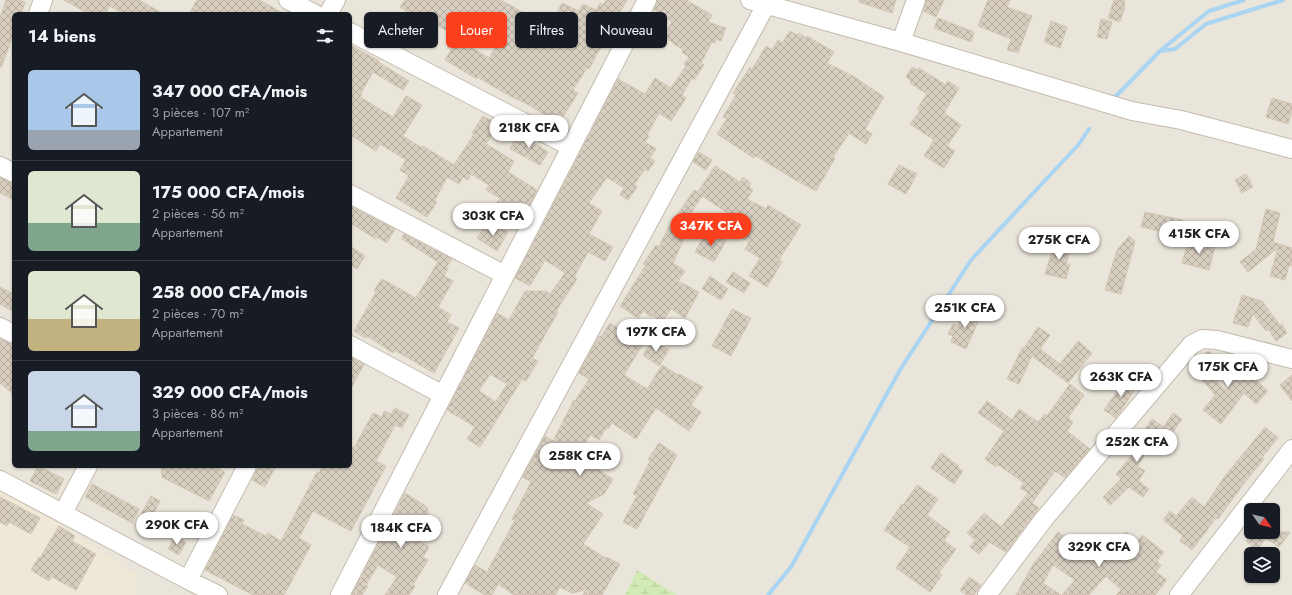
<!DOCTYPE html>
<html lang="fr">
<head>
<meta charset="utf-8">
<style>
  :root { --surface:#171b24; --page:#20242c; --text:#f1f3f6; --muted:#9ea1a6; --line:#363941; --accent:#fc3f1d }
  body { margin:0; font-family:Jost,sans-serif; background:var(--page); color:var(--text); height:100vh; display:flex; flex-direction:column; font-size:15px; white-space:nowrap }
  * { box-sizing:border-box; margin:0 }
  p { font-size:13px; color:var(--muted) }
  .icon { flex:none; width:22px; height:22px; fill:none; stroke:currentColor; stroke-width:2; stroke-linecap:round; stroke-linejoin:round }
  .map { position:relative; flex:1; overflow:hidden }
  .side { position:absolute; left:12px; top:12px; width:340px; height:456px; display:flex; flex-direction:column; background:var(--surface); border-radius:6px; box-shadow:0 1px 3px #0004 }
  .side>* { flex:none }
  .top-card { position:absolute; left:364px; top:12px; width:380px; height:36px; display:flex; gap:8px }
  .needle { width:26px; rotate:124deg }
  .tools { position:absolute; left:1244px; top:503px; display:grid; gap:8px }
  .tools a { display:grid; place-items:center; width:36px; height:36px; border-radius:6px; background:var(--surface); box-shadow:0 1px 3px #0004; font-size:20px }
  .price { position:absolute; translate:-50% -34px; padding:0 9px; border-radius:14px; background:#fff; color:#222; font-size:13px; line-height:26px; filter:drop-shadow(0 1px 2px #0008) }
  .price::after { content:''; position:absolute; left:50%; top:24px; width:12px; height:9px; margin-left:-6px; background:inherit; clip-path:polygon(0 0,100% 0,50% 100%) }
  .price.on { background:var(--accent); color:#fff }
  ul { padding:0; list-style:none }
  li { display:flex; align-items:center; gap:12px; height:100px; padding:0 16px }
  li+li { border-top:1px solid var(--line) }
  li span { display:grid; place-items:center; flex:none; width:112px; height:80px; border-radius:6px; color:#555 }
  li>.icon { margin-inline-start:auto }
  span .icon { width:48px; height:48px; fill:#fffc; stroke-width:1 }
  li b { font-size:17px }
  h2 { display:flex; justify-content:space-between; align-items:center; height:48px; padding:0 16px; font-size:17px }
  .tag { padding:0 14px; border-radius:6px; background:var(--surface); box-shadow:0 1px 3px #0004; font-size:14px; line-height:36px }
  .tag.on { background:var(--accent); color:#fff }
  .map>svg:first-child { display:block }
  .residential { fill:#eae5da; fill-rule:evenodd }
  .education { fill:#efe8d6 }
  .wetland { fill:url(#wetland-marsh) }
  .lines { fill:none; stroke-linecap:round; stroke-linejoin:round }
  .stream { stroke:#a9d4f2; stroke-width:4 }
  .building { fill:url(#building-cross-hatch); stroke:#d3c7b4; fill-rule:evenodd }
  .minor-casing { stroke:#c2bbae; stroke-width:20 }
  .minor { stroke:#fff; stroke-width:18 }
</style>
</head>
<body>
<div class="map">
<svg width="1292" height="595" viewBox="0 0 1292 595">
  <defs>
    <pattern id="wetland-marsh" width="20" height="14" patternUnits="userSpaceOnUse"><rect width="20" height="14" fill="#d2eab5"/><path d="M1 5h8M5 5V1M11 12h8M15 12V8" fill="none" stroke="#b6ca9c"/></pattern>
    <pattern id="building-cross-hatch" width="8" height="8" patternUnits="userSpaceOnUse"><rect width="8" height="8" fill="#d8cfc1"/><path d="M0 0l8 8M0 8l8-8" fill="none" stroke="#b1aa9e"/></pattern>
  </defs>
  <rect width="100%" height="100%" fill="#f6f3ec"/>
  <path class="residential" d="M 0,0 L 1292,0 L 1292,595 L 0,595 ZM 14,14 L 350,14 L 350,466 L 14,466 ZM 1251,510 L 1273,510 L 1273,532 L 1251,532 ZM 1251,554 L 1273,554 L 1273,576 L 1251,576 Z"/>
  <path class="education" d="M 0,492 L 30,505 L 137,575 L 137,595 L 0,595 Z"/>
  <path class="wetland" d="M 637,570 L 677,595 L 625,595 Z"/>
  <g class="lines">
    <path class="stream" d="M 1160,51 L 1175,49 L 1206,24 L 1283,0
      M 1115,97 L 1160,51 L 1209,11 L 1244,0
      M 768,595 L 791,567 L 900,370 L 971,260 L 1079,144 L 1089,129"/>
  </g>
  <path class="building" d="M 6,0 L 20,0 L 25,2 L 21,14 L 14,14 L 14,33 L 1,68 L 0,67 L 0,18 Z
    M 64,0 L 139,0 L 164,14 L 124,14 L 110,6 L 105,14 L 89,14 Z
    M 197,0 L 260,0 L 284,14 L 189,14 Z
    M 405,0 L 501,0 L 531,17 L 528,21 L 547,32 L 562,3 L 579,11 L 583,4 L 596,10 L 600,3 L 603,5 L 606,0 L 627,0 L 589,69 L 587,68 L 573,90 L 578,93 L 559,123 L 527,104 L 510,96 L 477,77 L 477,79 L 445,60 L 457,39 L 489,58 L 501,38 L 467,18 L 457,36 L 432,23 L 430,26 L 400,7 Z
    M 657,0 L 686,0 L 712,15 L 708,22 L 726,28 L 721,41 L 716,39 L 715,43 L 712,42 L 701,63 L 704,65 L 694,80 L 692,78 L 682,95 L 686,98 L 671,121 L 659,113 L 647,135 L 649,136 L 645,142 L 656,149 L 650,158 L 655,161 L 648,171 L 645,169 L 634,185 L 637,187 L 628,200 L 620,195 L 624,188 L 607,177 L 589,203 L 602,211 L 589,234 L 613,247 L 605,261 L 588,252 L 574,277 L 577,279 L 556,311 L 558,312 L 532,358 L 538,361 L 526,381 L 522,379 L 480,447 L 467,439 L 475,427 L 447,410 L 497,313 L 509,320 L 525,291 L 546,291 L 550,294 L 565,273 L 545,260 L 530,286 L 515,278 L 618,79 L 645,94 L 655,78 L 671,88 L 686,66 L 684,64 L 689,57 L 682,52 L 683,50 L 663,36 L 672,22 L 654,10 ZM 490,374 L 507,384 L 496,402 L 479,391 Z
    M 859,0 L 896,0 L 892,13 L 859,2 Z
    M 926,0 L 944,0 L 936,17 L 923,11 Z
    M 988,0 L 1010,0 L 1007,7 L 1032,16 L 1018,53 L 1007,50 L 1011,39 L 978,26 Z
    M 1114,0 L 1125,0 L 1124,7 L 1125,7 L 1120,22 L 1108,18 Z
    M 938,18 L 974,32 L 971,42 L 934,28 Z
    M 1101,19 L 1112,22 L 1107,39 L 1097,37 Z
    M 1051,21 L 1067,27 L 1060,48 L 1044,42 Z
    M 790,31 L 797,35 L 799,33 L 806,38 L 807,36 L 834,52 L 827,63 L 853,76 L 884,97 L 865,129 L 872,134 L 866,144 L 849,133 L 833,157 L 835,158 L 816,191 L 797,181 L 756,156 L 754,158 L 717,134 L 727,119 L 723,117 L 736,95 L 733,93 L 750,67 L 752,69 L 766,46 L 772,50 L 778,40 L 782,43 Z
    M 350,45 L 379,61 L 378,62 L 409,81 L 403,90 L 373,72 L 361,93 L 362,94 L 360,97 L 393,117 L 406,96 L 422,105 L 403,136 L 422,148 L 423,146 L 454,165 L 474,134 L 472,133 L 483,116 L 498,125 L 486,144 L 514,161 L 508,172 L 537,190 L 528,208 L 522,205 L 514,217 L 495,205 L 500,198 L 486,190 L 489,185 L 471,174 L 468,180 L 463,177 L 459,184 L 447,177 L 435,200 L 437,202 L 427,217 L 396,198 L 409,176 L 400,170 L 406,160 L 380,144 L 376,151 L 350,135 Z
    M 912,67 L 918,70 L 919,68 L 946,85 L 948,81 L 959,88 L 944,113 L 961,125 L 947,146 L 955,151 L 944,168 L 924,156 L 934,140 L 910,124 L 920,111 L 917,109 L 927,94 L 910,83 L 911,81 L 906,77 Z
    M 1272,98 L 1292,104 L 1292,111 L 1288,124 L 1266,117 Z
    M 518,133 L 548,152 L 540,165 L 510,149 Z
    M 699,152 L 712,160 L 706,170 L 693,162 Z
    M 899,165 L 917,174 L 906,194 L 888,184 Z
    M 715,166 L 740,182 L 743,177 L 751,183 L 749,187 L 753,190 L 747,199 L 766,209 L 768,205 L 801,225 L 779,260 L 782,262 L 767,287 L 749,276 L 760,258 L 745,249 L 749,242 L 731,232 L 714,262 L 695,252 L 708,229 L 718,235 L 729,214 L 702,196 L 677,235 L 684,239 L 673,263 L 685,271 L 678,281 L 699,292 L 685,318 L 671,309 L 662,322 L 652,315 L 651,317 L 643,311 L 638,318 L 620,306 L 646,265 L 643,264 L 656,245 L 659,247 L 667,230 L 694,190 L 698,192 Z
    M 1246,174 L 1253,187 L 1242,193 L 1235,180 Z
    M 0,178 L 14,183 L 14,200 L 0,193 Z
    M 350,206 L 395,229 L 387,243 L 377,237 L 376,239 L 350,223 Z
    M 1266,209 L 1280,213 L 1273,242 L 1292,248 L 1292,266 L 1289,265 L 1285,280 L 1270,276 L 1278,248 L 1248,272 L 1240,262 L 1256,249 Z
    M 1145,212 L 1183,220 L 1180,236 L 1141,227 Z
    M 485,226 L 494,232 L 498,226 L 508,232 L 497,251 L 477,238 Z
    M 404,234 L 452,259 L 446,268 L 448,269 L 444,276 L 453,281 L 438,307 L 451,315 L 447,322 L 459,328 L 434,373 L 394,350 L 393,353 L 367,336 L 366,338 L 354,331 L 376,292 L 374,290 L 382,279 L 416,298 L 438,262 L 402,239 Z
    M 1129,236 L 1135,241 L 1121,294 L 1105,290 L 1117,250 Z
    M 1055,241 L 1072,245 L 1066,264 L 1070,264 L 1066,279 L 1045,274 Z
    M 1188,241 L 1215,247 L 1209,270 L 1182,263 Z
    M 350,246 L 365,256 L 357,269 L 350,264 Z
    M 733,272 L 750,283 L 744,293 L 726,282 Z
    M 710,276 L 728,289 L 721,300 L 702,289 Z
    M 0,287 L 14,294 L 14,312 L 0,304 Z
    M 1242,295 L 1262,301 L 1280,325 L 1282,324 L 1287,333 L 1276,341 L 1268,329 L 1266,331 L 1253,314 L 1248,327 L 1233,323 Z
    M 732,309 L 751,318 L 731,356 L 712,346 Z
    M 966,309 L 981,315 L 966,349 L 951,342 L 953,336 L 948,334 L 953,324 L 958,326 Z
    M 610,323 L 643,344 L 624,375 L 647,389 L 662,365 L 678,375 L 679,374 L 703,387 L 691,405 L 701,412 L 689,431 L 656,408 L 636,439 L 612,423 L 608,429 L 606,428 L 599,440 L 590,435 L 578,457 L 613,479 L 604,494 L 586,503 L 603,514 L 583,544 L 606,558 L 607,557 L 620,564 L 602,595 L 583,595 L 586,590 L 572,593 L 560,587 L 555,595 L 514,595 L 498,584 L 492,595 L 485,595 L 465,583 L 475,565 L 487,572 L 515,520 L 512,519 L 531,482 L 523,477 L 545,436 L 553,441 L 574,400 L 575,401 L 589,379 L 579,373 L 599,336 L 601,337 Z
    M 1038,327 L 1050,335 L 1040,349 L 1060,364 L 1078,341 L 1092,353 L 1068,383 L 1032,356 L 1019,384 L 1007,379 L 1022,348 L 1024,348 Z
    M 0,339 L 14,344 L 14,395 L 0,383 Z
    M 653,340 L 669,350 L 659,366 L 643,355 Z
    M 1208,351 L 1221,362 L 1211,374 L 1225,391 L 1249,363 L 1259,371 L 1254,378 L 1268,391 L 1256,404 L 1244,393 L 1221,424 L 1203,410 L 1215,395 L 1193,369 L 1204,360 L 1202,358 Z
    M 350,357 L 364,364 L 350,390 Z
    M 1292,375 L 1292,401 L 1280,385 Z
    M 1127,377 L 1138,385 L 1116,418 L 1104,410 Z
    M 1070,384 L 1084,395 L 1068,418 L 1073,422 L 1067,431 L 1090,449 L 1065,478 L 1055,471 L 1032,503 L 1039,508 L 1006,552 L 989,542 L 979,554 L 970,547 L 975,540 L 967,533 L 984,513 L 1001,527 L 1028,493 L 1020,488 L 1024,483 L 997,464 L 996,467 L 985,459 L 1004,431 L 978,413 L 987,401 L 1012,420 L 1019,409 L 1038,422 L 1045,414 L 1047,416 Z
    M 395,408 L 409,415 L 402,428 L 395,425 L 376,461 L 386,466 L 351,531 L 313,511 L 299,538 L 311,545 L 284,595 L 253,595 L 205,570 L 233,515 L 244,520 L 242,524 L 266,536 L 268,533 L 281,541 L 317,472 L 319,473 L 323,466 L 350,466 L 350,446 L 354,448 L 373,413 L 382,417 L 384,411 L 391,414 Z
    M 1173,413 L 1182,419 L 1173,432 L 1164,426 Z
    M 1152,419 L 1169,431 L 1157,448 L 1152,445 L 1137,466 L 1145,471 L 1138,481 L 1149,489 L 1143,497 L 1129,487 L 1110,505 L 1103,497 L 1121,479 L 1116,474 L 1134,453 L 1130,450 Z
    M 1265,427 L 1278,438 L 1262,457 L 1264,459 L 1245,482 L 1218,519 L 1216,518 L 1192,550 L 1180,541 L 1183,536 L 1163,520 L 1170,511 L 1176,516 L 1192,497 L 1204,507 L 1225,476 Z
    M 659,443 L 677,455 L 637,529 L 623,522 L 637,496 L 633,494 L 650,461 L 648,459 Z
    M 941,453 L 959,466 L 958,468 L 963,471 L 954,484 L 931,468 Z
    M 38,466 L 64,479 L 56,494 L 30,481 Z
    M 161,466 L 213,466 L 225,472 L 209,501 L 162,477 Z
    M 258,466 L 276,466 L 265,487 L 252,480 Z
    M 92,484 L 139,509 L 132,523 L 85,497 Z
    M 917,485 L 938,499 L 927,515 L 950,532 L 944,541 L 956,549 L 939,573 L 942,575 L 930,592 L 896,568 L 910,547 L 884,530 L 902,504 L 903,505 Z
    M 405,493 L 427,507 L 432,531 L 410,536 L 429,547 L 423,557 L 428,560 L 413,585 L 415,586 L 409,595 L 385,595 L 397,577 L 378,565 L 366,585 L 368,586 L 362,595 L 354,595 L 352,594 Z
    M 151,496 L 160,501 L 151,519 L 141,514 Z
    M 0,497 L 40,518 L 31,534 L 9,522 L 7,526 L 0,522 Z
    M 59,526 L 75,536 L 72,541 L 96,554 L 76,590 L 52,577 L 49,581 L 31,570 L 39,557 L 40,558 Z
    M 1058,532 L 1070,541 L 1065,548 L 1081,560 L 1089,549 L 1093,551 L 1095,549 L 1100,552 L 1112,537 L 1119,542 L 1126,532 L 1138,541 L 1142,535 L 1164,552 L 1157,561 L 1161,565 L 1156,572 L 1167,580 L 1155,595 L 1116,595 L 1121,590 L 1106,576 L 1089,595 L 1062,595 L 1075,580 L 1053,565 L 1043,583 L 1061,595 L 1016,595 L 1035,561 L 1036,561 Z
    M 1252,532 L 1290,532 L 1279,547 L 1266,538 L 1257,550 L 1246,541 Z
    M 175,536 L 186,542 L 179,555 L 168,549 Z
    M 969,577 L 981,585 L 974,595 L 966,595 L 960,590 Z"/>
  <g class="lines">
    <g class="minor-casing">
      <path id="minor" d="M 288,0 L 315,14
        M 750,0 L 901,42 L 1132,111 L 1181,120 L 1292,149
        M 38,14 L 43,0
        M 328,14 L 336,0
        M 350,32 L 571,147
        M 901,42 L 916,0
        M 0,166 L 14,173
        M 350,194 L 505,275
        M 0,327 L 14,334
        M 350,345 L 443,395
        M 0,480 L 188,580 L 218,595
        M 63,513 L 88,466
        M 188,580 L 247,466
        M 340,595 L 647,0
        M 447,595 L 766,5 L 768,0
        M 987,595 L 1044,519 L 1191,345 L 1202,339 L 1217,340 L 1292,359
        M 1179,595 L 1292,449"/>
    </g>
    <use href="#minor" class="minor"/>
  </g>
</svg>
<div class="tools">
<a><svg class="needle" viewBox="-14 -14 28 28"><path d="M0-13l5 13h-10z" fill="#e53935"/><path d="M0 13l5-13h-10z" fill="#9ea1a6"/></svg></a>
<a><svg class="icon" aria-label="layers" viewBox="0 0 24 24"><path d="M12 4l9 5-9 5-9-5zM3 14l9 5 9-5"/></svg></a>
</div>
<b class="price" style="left:529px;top:149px">218K CFA</b>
<b class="price" style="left:493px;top:237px">303K CFA</b>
<b class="price on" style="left:711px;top:247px">347K CFA</b>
<b class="price" style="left:1199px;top:255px">415K CFA</b>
<b class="price" style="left:1059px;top:261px">275K CFA</b>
<b class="price" style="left:965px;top:329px">251K CFA</b>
<b class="price" style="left:656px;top:353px">197K CFA</b>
<b class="price" style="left:1228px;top:388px">175K CFA</b>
<b class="price" style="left:1121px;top:398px">263K CFA</b>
<b class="price" style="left:1137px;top:463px">252K CFA</b>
<b class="price" style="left:580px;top:477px">258K CFA</b>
<b class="price" style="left:177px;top:546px">290K CFA</b>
<b class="price" style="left:401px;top:549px">184K CFA</b>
<b class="price" style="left:1099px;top:568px">329K CFA</b>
<div class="top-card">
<a class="tag">Acheter</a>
<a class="tag on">Louer</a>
<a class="tag">Filtres</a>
<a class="tag">Nouveau</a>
</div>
<section class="side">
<h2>14 biens<svg class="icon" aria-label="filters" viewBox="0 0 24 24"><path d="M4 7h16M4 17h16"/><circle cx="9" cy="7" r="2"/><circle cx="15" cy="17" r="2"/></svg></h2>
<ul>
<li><span style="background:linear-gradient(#a9c7e8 75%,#9aa5b1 0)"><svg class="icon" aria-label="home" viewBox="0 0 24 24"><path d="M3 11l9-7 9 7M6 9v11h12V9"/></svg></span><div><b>347 000 CFA/mois</b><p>3 pièces · 107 m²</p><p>Appartement</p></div></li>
<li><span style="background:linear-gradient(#dfe7d0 65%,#7fa58c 0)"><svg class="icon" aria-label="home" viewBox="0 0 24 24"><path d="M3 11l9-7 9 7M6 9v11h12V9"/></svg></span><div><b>175 000 CFA/mois</b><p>2 pièces · 56 m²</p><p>Appartement</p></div></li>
<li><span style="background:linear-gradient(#dfe7d0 60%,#c2b280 0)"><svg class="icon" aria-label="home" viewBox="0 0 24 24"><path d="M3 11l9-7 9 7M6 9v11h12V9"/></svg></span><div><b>258 000 CFA/mois</b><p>2 pièces · 70 m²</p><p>Appartement</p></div></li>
<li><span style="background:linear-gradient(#c9d6e8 75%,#7fa58c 0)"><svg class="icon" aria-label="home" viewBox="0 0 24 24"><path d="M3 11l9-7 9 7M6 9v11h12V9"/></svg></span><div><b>329 000 CFA/mois</b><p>3 pièces · 86 m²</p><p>Appartement</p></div></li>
</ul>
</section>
</div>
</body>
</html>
